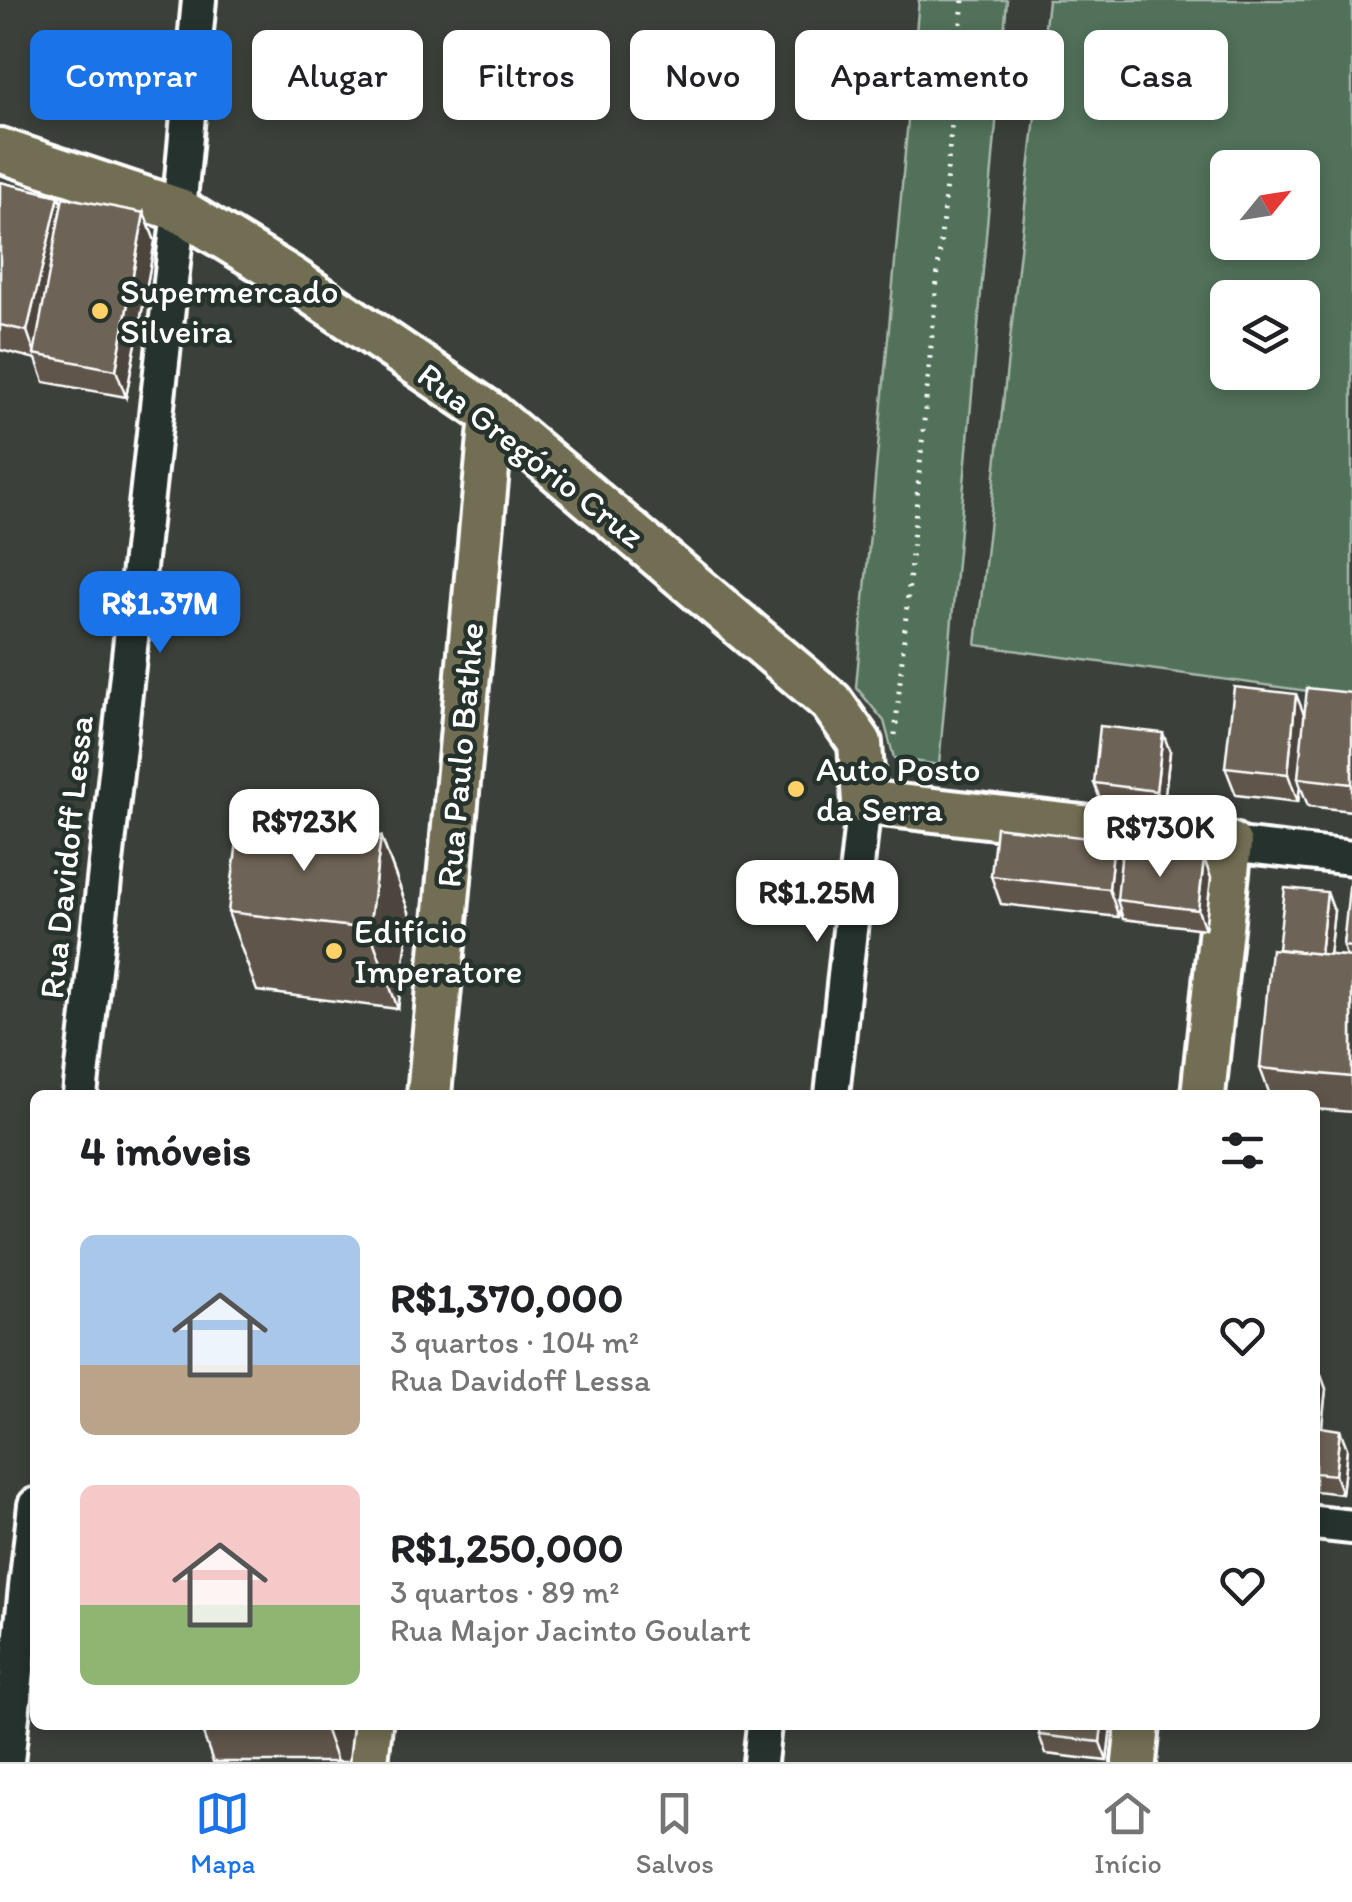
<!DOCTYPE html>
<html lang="pt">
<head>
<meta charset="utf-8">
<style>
  :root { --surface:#fff; --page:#f2f2f2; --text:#202124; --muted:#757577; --line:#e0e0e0; --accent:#1a73e8 }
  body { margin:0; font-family:Itim,sans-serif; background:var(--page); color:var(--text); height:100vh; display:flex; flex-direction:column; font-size:38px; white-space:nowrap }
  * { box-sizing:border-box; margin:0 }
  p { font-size:32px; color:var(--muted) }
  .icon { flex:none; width:55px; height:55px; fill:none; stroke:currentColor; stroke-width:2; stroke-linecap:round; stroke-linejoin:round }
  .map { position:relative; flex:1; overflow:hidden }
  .details { position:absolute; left:30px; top:1090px; width:1290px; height:640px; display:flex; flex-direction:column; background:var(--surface); border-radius:15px; box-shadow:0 5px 15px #0003 }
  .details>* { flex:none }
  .top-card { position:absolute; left:30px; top:30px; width:1292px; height:90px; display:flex; gap:20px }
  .needle { width:65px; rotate:60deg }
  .tools { position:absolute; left:1210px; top:150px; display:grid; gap:20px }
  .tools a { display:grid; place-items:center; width:110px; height:110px; border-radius:15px; background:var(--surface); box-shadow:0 5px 15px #0003; font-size:50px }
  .price { position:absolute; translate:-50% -85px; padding:0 22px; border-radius:20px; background:#fff; color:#222; font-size:32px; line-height:65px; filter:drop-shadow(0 2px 5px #0008) }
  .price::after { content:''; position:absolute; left:50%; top:60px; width:30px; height:22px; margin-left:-15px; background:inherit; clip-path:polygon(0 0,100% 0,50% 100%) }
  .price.active { background:var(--accent); color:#fff }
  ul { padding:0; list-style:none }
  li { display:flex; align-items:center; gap:30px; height:250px; padding:0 50px }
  li span { display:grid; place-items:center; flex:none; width:280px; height:200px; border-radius:15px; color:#555 }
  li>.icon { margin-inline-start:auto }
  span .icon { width:120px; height:120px; fill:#fffc; stroke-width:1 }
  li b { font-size:42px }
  h2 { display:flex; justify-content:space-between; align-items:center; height:120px; padding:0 50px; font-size:42px }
  .chip { padding:0 35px; border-radius:15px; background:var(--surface); box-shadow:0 5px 15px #0003; font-size:35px; line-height:90px }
  .chip.active { background:var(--accent); color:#fff }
  .tab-bar { display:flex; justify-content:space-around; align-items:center; height:140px; border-top:2px solid var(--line); background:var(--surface); font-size:28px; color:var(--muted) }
  .tab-bar a { display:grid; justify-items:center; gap:5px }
  .tab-bar .active { color:var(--accent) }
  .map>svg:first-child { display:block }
  .green { fill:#51715a; stroke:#a8b8ac; stroke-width:2.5; fill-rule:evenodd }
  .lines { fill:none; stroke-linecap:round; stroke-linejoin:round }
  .minor-casing { stroke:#fff; stroke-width:40 }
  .major-casing { stroke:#fff; stroke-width:50 }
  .path { stroke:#fff; stroke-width:5; stroke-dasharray:2.5 8; stroke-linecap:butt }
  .minor { stroke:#26332d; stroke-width:32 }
  .major { stroke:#726e52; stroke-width:42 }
  .wall { fill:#5e554b; stroke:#fff; stroke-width:2.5 }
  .shaded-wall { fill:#4c453d; stroke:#fff; stroke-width:2.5 }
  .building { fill:#6d6357; stroke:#fff; stroke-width:2.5 }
  .poi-dot { fill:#ffd166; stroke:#26332d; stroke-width:4 }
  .labels { text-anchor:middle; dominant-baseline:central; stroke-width:9; stroke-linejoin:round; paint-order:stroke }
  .poi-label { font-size:35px; fill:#fff; stroke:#26332d; text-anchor:start }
  .street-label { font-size:35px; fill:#fff; stroke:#26332d }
</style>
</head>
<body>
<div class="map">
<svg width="1352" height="1762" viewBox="0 0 1352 1762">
  <rect width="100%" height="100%" fill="#3b413a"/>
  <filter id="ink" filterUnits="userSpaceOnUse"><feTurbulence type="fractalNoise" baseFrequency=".01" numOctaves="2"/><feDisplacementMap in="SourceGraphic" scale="20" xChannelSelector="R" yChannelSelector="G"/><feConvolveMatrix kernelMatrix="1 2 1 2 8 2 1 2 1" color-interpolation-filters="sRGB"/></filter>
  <g filter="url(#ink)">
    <path class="green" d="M 919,0 L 1007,0 L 939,765 L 894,758 L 884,721 L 856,687 Z
      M 1048,0 L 1352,0 L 1352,697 L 976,645 ZM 1228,168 L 1302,168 L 1302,242 L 1228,242 ZM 1228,298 L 1302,298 L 1302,372 L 1228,372 Z"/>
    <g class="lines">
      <g class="minor-casing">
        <path id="minor" d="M 1230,844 L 1352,858
          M 80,1095 L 179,210 L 199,0
          M 832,1095 L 864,802
          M 1315,1523 L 1352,1527
          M 7,1762 L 35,1505
          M 760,1762 L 764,1725"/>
      </g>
      <g class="major-casing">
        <path id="major" d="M 0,150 L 179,210 L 292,279 L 492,415 L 831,702 L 860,743 L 864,802 L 1230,844 L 1203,1095
          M 429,1095 L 492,415
          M 366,1762 L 370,1725
          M 1134,1762 L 1138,1725"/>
      </g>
      <path class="path" d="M 895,735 L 963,0"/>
      <use href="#minor" class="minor"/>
      <use href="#major" class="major"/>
    </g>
    <path class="wall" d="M 0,182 L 59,196 L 62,205 L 144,213 L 155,241 L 126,397 L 44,382 L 36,359 L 0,350 Z
      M 1352,693 L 1352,811 L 1308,806 L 1300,785 L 1298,802 L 1236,795 L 1225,767 L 1304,715 Z
      M 1170,752 L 1163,810 L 1101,802 L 1094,783 Z
      M 381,836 L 410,915 L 398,1009 L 257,991 L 228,912 Z
      M 1114,841 L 1121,859 L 1204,859 L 1211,878 L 1205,929 L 1123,919 L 1120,909 L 1119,917 L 1001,904 L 991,876 Z
      M 1352,878 L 1352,1112 L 1315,1109 L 1315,1095 L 1270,1095 L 1260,1068 L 1278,950 L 1334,911 L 1329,955 L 1346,956 L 1343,946 Z
      M 1315,1361 L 1326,1389 L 1322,1427 L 1347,1448 L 1342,1494 L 1315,1491 Z
      M 200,1725 L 353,1725 L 349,1762 L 213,1762 Z
      M 1111,1725 L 1107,1761 L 1046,1754 L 1039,1735 Z"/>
    <path class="shaded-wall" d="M 59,196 L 69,224 L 35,354 L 27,331 Z
      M 144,213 L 155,241 L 126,397 L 116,370 Z
      M 1296,694 L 1307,722 L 1298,778 L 1300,785 L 1298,802 L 1288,774 Z
      M 1163,733 L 1170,752 L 1163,810 L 1156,791 Z
      M 381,836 L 410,915 L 398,1009 L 369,929 Z
      M 1114,841 L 1125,869 L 1117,900 L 1120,909 L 1119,917 L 1109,889 Z
      M 1204,859 L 1211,878 L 1205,929 L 1198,910 Z
      M 1327,892 L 1334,911 L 1326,983 L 1319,964 Z
      M 1316,1361 L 1326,1389 L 1320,1440 L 1315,1425 Z
      M 1340,1430 L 1347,1448 L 1342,1494 L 1335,1475 Z
      M 324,1725 L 353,1725 L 349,1762 L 337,1762 Z
      M 1102,1725 L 1111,1725 L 1107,1761 L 1100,1742 Z"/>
    <path class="building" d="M 0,182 L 59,196 L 27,331 L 0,325 Z
      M 63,197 L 144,213 L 116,370 L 34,354 Z
      M 1234,687 L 1296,694 L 1288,774 L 1225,767 Z
      M 1307,688 L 1352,693 L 1352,784 L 1298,778 Z
      M 1100,726 L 1163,733 L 1156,791 L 1094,783 Z
      M 240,818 L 381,836 L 369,929 L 228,912 Z
      M 996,827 L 1114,841 L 1109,889 L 991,876 Z
      M 1122,850 L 1204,859 L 1198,910 L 1117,900 Z
      M 1350,878 L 1352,878 L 1352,947 L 1343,946 Z
      M 1285,888 L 1327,892 L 1320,954 L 1278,949 Z
      M 1271,949 L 1352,957 L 1352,1077 L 1260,1068 Z
      M 1315,1426 L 1340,1430 L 1335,1475 L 1315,1473 Z
      M 1040,1725 L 1102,1725 L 1100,1742 L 1039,1735 Z"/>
  </g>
  <g class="poi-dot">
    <circle cx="100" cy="311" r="10"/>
    <circle cx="796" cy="789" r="10"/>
    <circle cx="334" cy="951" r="10"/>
  </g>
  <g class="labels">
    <g class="poi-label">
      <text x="120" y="291">Supermercado<tspan x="120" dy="40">Silveira</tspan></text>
      <text x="816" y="769">Auto Posto<tspan x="816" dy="40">da Serra</tspan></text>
      <text x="354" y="931">Edifício<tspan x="354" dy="40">Imperatore</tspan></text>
    </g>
    <g class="street-label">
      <text transform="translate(531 455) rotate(38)">Rua Gregório Cruz</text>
      <text transform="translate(460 755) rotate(-85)">Rua Paulo Bathke</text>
      <text transform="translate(66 857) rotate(-84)">Rua Davidoff Lessa</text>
    </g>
  </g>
</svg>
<div class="tools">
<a><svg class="needle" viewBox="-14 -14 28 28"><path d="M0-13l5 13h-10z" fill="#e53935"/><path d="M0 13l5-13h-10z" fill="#757577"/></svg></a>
<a><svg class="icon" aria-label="layers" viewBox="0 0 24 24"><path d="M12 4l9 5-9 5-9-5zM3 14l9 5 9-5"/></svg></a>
</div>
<b class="price active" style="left:160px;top:656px">R$1.37M</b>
<b class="price" style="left:304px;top:874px">R$723K</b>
<b class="price" style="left:1160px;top:880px">R$730K</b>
<b class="price" style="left:817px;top:945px">R$1.25M</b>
<div class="top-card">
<a class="chip active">Comprar</a>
<a class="chip">Alugar</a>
<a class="chip">Filtros</a>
<a class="chip">Novo</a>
<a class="chip">Apartamento</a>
<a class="chip">Casa</a>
</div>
<section class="details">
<h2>4 imóveis<svg class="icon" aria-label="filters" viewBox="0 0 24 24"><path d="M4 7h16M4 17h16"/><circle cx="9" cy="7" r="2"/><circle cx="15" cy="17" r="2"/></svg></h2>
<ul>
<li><span style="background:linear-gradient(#a9c7e8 65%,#b9a48a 0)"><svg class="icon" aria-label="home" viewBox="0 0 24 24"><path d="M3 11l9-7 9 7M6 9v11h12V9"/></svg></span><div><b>R$1,370,000</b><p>3 quartos · 104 m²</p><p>Rua Davidoff Lessa</p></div><svg class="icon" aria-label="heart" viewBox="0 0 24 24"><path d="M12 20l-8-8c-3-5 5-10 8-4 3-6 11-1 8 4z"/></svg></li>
<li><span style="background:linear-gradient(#f6c9c9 60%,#8fb573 0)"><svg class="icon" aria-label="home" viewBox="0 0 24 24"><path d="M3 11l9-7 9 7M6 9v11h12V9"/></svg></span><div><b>R$1,250,000</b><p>3 quartos · 89 m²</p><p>Rua Major Jacinto Goulart</p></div><svg class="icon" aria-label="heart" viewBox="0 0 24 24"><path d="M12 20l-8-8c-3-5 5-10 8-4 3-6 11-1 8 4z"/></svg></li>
</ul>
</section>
</div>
<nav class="tab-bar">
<a class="active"><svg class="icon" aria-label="map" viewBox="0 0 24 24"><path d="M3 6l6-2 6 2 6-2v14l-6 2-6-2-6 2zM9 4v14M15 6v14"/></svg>Mapa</a>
<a><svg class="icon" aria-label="saved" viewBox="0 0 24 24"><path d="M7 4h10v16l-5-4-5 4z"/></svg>Salvos</a>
<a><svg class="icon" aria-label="home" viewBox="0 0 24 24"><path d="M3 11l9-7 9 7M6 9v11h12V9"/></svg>Início</a>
</nav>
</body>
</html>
